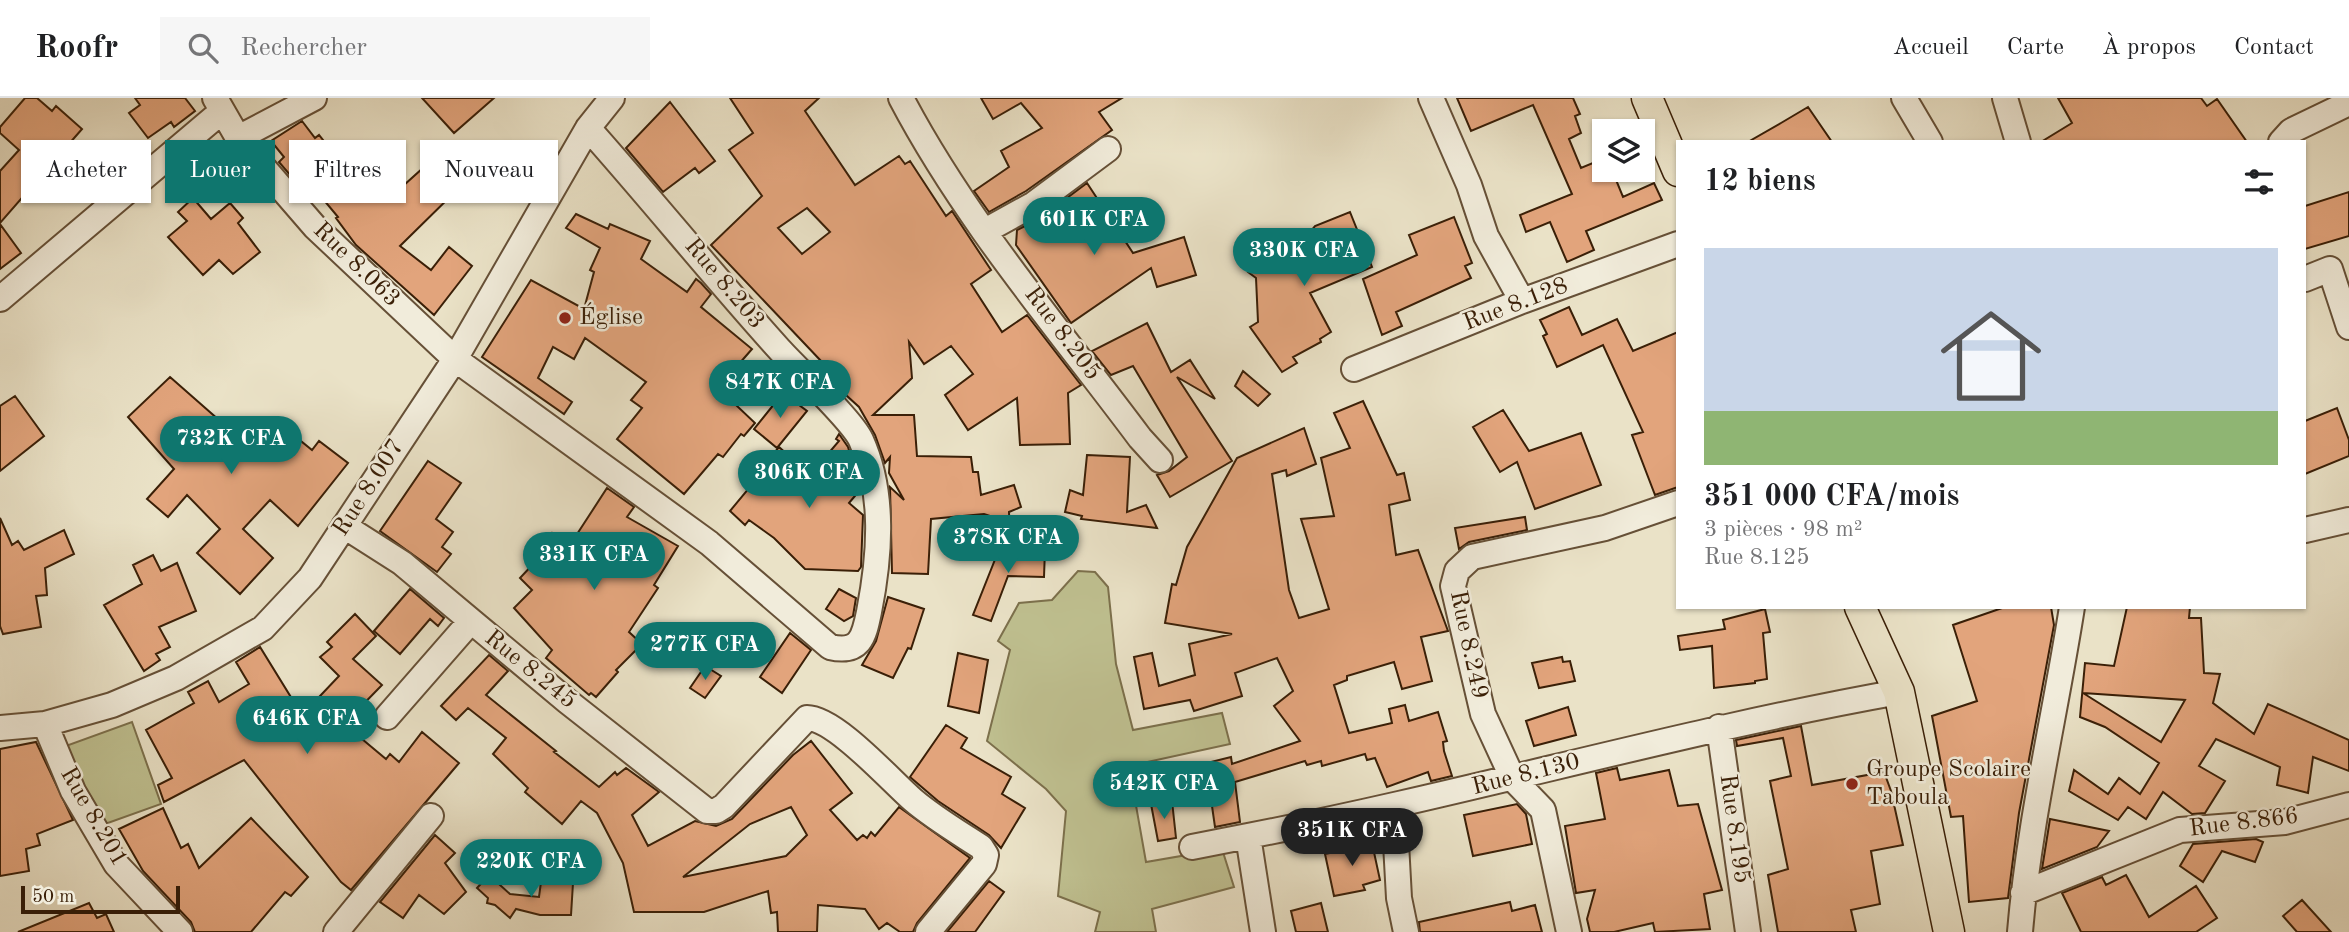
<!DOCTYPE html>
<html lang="fr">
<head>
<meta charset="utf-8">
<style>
  :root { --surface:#fff; --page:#f6f6f6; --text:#202124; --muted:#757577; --line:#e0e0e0; --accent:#0f766e }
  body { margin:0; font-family:"Old Standard TT",serif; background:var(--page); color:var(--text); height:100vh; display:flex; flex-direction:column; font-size:26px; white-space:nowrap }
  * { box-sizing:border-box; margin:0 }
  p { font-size:23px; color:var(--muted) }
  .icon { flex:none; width:38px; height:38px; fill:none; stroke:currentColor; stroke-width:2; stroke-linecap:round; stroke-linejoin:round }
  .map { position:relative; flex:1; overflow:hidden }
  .drawer { position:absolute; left:1676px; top:42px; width:630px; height:469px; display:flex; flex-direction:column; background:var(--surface); border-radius:0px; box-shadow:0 2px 5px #0004 }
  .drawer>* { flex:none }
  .guide { position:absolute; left:21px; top:42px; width:665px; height:63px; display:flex; gap:14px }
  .controls { position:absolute; left:1592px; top:21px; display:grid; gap:14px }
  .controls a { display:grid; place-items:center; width:63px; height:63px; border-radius:0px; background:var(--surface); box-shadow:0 2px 5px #0004; font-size:35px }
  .scale { position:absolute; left:21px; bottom:18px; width:159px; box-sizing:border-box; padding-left:7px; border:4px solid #3a1f07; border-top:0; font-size:19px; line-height:24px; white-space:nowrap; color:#3a1f07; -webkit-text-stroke:5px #f1ecdb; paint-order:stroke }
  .price { position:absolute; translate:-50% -60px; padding:0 16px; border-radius:24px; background:var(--accent); color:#fff; font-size:23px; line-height:46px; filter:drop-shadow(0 2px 4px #0008) }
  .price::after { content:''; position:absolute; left:50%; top:42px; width:21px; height:16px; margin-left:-10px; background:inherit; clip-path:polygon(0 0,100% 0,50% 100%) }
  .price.active { background:#222; color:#fff }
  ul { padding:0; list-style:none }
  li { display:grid; align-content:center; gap:14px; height:371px; padding:0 28px }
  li+li { border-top:2px solid var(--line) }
  li span { display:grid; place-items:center; height:217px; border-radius:0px; color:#555 }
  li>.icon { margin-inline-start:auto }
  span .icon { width:126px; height:126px; fill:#fffc; stroke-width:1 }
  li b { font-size:30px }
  h2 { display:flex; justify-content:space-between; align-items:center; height:84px; padding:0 28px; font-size:30px }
  .chip { padding:0 24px; border-radius:0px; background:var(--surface); box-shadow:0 2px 5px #0004; font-size:24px; line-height:63px }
  .chip.active { background:var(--accent); color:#fff }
  header { display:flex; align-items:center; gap:42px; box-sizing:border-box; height:98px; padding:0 35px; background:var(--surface); border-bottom:2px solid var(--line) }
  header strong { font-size:33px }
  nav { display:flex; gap:38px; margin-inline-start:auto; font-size:24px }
  .search { width:490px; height:63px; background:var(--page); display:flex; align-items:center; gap:18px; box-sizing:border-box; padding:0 24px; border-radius:0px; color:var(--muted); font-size:26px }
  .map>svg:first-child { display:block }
  .green { fill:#bfc090; stroke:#7c704c; stroke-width:2 }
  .building { fill:#e2a47c; stroke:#3a1f07; stroke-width:2; fill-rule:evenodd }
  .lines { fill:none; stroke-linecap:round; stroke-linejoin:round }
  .minor-casing { stroke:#665037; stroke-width:28 }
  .major-casing { stroke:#3a1f07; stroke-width:33 }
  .minor { stroke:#f1ecdb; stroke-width:24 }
  .major { stroke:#eae2c7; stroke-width:30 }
  .poi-dot { fill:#8f2418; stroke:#f1ecdb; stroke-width:2.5 }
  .labels { text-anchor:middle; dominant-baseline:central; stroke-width:5; stroke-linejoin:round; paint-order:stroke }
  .street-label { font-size:24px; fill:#3a1f07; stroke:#f1ecdb }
  .poi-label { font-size:24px; fill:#3a1f07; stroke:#f1ecdb; text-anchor:start }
</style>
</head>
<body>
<header>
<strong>Roofr</strong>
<div class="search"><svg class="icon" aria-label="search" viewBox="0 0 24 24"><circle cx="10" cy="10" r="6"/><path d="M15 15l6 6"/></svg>Rechercher</div>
<nav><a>Accueil</a><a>Carte</a><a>À propos</a><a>Contact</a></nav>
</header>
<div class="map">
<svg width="2349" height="834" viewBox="0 0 2349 834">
  <rect width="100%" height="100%" fill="#eae2c7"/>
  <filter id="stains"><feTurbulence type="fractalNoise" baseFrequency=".00286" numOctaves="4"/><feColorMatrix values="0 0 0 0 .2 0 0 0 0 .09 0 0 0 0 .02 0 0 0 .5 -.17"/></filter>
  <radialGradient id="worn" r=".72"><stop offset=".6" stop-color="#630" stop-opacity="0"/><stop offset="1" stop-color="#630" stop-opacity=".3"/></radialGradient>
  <path class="green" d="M 1078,473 L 1095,474 L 1108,489 L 1116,566 L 1133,632 L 1222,615 L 1230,646 L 1129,668 L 1146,764 L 1222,751 L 1234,789 L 1152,811 L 1156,834 L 1095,834 L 1100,814 L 1058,798 L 1066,713 L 1046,691 L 987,643 L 1010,552 L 998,543 L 1019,505 L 1052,502 Z
    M 132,624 L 161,706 L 105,726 L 63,649 Z"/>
  <path class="building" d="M 25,0 L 37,0 L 52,13 L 56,8 L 82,31 L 0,125 L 0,73 L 19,52 L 0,35 L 0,29 Z
    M 135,0 L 185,0 L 195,13 L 174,29 L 171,24 L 148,40 L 129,15 L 140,7 Z
    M 422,0 L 494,0 L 454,35 Z
    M 730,0 L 819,0 L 805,13 L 855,87 L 899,58 L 905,66 L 910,63 L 946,118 L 952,113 L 991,172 L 971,186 L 1002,234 L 1027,217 L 1081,287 L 1068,295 L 1070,346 L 1020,347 L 1017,300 L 968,332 L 945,297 L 973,276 L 951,248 L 924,266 L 909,244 L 912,280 L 873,317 L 914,317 L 917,358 L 971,359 L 973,374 L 978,374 L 981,397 L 1014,387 L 1021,409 L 1009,414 L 1010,440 L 990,443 L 990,418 L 984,416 L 931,421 L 928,476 L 892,475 L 890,389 L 904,402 L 889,375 L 890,359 L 885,365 L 875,337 L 859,309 L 835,287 L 840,283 L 711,147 L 762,98 L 729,52 L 753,35 ZM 807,110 L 830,134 L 802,156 L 778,130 Z
    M 981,0 L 1122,0 L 1099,14 L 1112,32 L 1026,93 L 989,114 L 974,93 L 1009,69 L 1001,53 L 1042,30 L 1021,5 L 993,21 Z
    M 1457,0 L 1573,0 L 1580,16 L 1575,18 L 1581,35 L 1569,41 L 1581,70 L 1605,60 L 1605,72 L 1612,72 L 1623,99 L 1654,85 L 1662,102 L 1586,133 L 1594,152 L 1567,164 L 1550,124 L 1526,134 L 1520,117 L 1572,96 L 1533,7 L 1471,33 Z
    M 2058,0 L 2201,0 L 2207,8 L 2217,1 L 2247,44 L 2041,44 L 2072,25 Z
    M 670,4 L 715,63 L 699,75 L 695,70 L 663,94 L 626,50 Z
    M 1808,9 L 1832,44 L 1748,44 L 1781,25 Z
    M 302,23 L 315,40 L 319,37 L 349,75 L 365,62 L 394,96 L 433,61 L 460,89 L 400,148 L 431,172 L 449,149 L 472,168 L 434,217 L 356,147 L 336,120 L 338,119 L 304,78 L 296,84 L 279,64 L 284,59 L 271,43 Z
    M 1087,85 L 1133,155 L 1184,139 L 1196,177 L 1157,189 L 1151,170 L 1071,225 L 1016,147 L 1017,132 L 1031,125 L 1038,133 L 1074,110 L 1067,100 Z
    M 2349,94 L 2349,138 L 2305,151 L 2305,108 Z
    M 193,100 L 211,121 L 230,105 L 243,120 L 238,125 L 260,154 L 233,176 L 219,162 L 203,177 L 168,139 L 187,123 L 178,114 Z
    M 1350,114 L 1372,169 L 1310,195 L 1331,234 L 1320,241 L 1321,244 L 1293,259 L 1297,265 L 1282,274 L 1250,229 L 1258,224 L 1256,180 L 1248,174 L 1260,154 L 1283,167 L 1315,128 Z
    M 576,116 L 608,131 L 610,126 L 650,143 L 641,161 L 687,194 L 696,181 L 701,185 L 711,196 L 701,209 L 752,251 L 718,290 L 755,325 L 744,338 L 741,336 L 723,359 L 718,356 L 684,396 L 617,341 L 642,310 L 631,302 L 646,284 L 585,240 L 574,261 L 553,249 L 538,280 L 572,304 L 564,316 L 482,259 L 531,182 L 584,211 L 594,174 L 590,172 L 600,150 L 566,130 Z
    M 1454,119 L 1472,165 L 1465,168 L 1471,180 L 1396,214 L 1402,228 L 1382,237 L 1363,181 L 1417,157 L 1409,137 Z
    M 0,126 L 21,155 L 0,171 Z
    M 1569,209 L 1582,237 L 1617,221 L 1633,253 L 1678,234 L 1678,389 L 1655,397 L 1632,337 L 1643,334 L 1603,247 L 1557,269 L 1543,238 L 1547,236 L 1540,222 Z
    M 1147,225 L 1171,274 L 1190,262 L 1215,301 L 1177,279 L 1232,363 L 1170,399 L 1157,377 L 1169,373 L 1187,359 L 1133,268 L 1111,277 L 1092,253 Z
    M 1243,273 L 1270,296 L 1258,308 L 1235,288 Z
    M 170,279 L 252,351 L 275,322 L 312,352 L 319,343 L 348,365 L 298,428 L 270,402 L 243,431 L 273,460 L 240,496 L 197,455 L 220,431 L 187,397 L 168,419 L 147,401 L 174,371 L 128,319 Z
    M 783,295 L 807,313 L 777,350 L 754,331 Z
    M 15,298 L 44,338 L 0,373 L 0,308 Z
    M 1363,303 L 1397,377 L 1404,375 L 1410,402 L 1389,407 L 1396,457 L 1418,452 L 1448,533 L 1421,539 L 1432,583 L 1402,591 L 1394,564 L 1347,578 L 1347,582 L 1334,587 L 1349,635 L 1392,625 L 1389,611 L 1405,607 L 1409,623 L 1438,614 L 1447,643 L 1443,644 L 1444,653 L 1452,678 L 1431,683 L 1428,674 L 1387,689 L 1375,660 L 1367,662 L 1365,656 L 1322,668 L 1321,663 L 1307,667 L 1305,663 L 1235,684 L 1240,724 L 1215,729 L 1210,694 L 1189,698 L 1187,670 L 1231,659 L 1232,666 L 1300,643 L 1274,608 L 1293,593 L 1277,560 L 1235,575 L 1242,598 L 1194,613 L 1190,602 L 1144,611 L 1134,559 L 1152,555 L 1159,588 L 1195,577 L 1189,546 L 1232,536 L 1165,525 L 1172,486 L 1176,487 L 1187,449 L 1237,360 L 1304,330 L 1316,366 L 1287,378 L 1286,372 L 1272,376 L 1289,492 L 1299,520 L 1329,511 L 1301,421 L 1334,418 L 1321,360 L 1350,350 L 1334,315 Z
    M 2337,310 L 2349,342 L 2349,358 L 2305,376 L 2305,323 Z
    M 1503,312 L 1529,353 L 1581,335 L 1601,387 L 1535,411 L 1517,364 L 1500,374 L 1473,329 Z
    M 839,336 L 848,349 L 859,386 L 860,392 L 849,405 L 863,417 L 861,469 L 858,473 L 805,471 L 774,440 L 749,422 L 745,427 L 730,413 L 769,366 L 767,364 L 779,349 L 810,377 L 839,343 L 836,341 Z
    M 1087,357 L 1130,359 L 1127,414 L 1146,407 L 1157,430 L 1081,421 L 1082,418 L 1065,414 L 1070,392 L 1083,397 Z
    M 428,363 L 461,385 L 436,421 L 453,434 L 442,449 L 451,456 L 437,474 L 380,433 Z
    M 607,390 L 634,409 L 627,419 L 678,448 L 654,487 L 658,490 L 629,534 L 642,546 L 616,572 L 618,574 L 596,599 L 591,595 L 589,597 L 546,560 L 552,552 L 514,510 L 532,492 L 520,480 L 536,463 L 531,458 L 552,435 L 568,450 Z
    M 1525,419 L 1527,432 L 1469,444 L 1459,451 L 1455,430 Z
    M 0,420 L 12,447 L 18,443 L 24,452 L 64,432 L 74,456 L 45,470 L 47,497 L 36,498 L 41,529 L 3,536 L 0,528 Z
    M 1000,449 L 1045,451 L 1044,479 L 1008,478 L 991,523 L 973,517 Z
    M 153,457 L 161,473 L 177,465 L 196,513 L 159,529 L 170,549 L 156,556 L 160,562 L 144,573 L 104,507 L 142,486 L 133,467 Z
    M 410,491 L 444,520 L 438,528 L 430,521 L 400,556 L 374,533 Z
    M 839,491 L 856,500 L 853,518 L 844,523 L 826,511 Z
    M 888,499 L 924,511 L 911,551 L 908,550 L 893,580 L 862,567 L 876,543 Z
    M 2005,509 L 2051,509 L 2054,527 L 2019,715 L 2008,800 L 1969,804 L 1963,718 L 1951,719 L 1932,618 L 1977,603 L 1953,527 Z
    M 2127,509 L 2190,509 L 2189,520 L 2201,520 L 2204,575 L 2220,576 L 2213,605 L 2254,636 L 2268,606 L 2349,642 L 2349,673 L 2313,659 L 2308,695 L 2277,687 L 2280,669 L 2216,641 L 2199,668 L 2225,683 L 2205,715 L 2192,716 L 2163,694 L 2146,721 L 2128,709 L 2118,722 L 2069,693 L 2074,672 L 2108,696 L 2119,680 L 2140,696 L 2159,665 L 2105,629 L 2080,619 L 2085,565 L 2114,568 ZM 2083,595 L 2185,602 L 2161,644 Z
    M 1765,511 L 1770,534 L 1763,535 L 1767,581 L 1755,583 L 1755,585 L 1714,590 L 1712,548 L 1680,552 L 1678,538 L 1725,531 L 1723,522 Z
    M 355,516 L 376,538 L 353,561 L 382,587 L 344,626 L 386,661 L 390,656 L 399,664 L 422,634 L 459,665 L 351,792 L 341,784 L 244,662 L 164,704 L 158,687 L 172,680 L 146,632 L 194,605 L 188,594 L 208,583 L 219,604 L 249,586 L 236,564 L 260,549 L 302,617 L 339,578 L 320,559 L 332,549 L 327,544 Z
    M 790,535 L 811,552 L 782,595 L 760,579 Z
    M 958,555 L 988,562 L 979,615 L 948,608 Z
    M 489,557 L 508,573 L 486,597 L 556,653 L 554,654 L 599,689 L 615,674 L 617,677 L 626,670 L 659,694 L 632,717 L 648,748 L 695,723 L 716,728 L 732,721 L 793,657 L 811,643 L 852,695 L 830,712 L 857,742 L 863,737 L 867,740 L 871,734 L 875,738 L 899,709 L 970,760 L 917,825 L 913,834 L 900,834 L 887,825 L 879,831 L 865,811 L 818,807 L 817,834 L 778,834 L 777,814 L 771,815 L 768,793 L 704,814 L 634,814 L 623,765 L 597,715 L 581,703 L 562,726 L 525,694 L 528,690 L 493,656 L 506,640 L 468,610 L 456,622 L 441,608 ZM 791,709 L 807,737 L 786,758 L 683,779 L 750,726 Z
    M 1562,559 L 1563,564 L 1570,563 L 1575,583 L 1539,590 L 1532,565 Z
    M 705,568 L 721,578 L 705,600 L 690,590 Z
    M 1568,609 L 1576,637 L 1534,648 L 1526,623 Z
    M 946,627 L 967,640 L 961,650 L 1011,679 L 1002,696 L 1025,710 L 1001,750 L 989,737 L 938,703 L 910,679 Z
    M 1801,628 L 1812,687 L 1884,674 L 1891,693 L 1903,747 L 1871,753 L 1880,806 L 1851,812 L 1856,834 L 1778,834 L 1768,777 L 1788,771 L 1770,683 L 1791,678 L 1783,640 L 1737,648 L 1736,642 Z
    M 36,644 L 73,722 L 37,736 L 40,747 L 26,751 L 29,773 L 0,778 L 0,651 Z
    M 1617,670 L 1620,682 L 1669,672 L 1678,708 L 1698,706 L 1722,792 L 1704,796 L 1710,831 L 1655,834 L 1653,825 L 1614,834 L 1590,834 L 1587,821 L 1595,792 L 1576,795 L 1565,728 L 1605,721 L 1596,675 Z
    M 1172,703 L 1176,740 L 1158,743 L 1151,706 Z
    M 1517,706 L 1526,716 L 1532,746 L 1473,758 L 1464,717 Z
    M 163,710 L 181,750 L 188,746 L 199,770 L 251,720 L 308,779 L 291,798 L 285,794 L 251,834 L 195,834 L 191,824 L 143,773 L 119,731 Z
    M 2050,721 L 2109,733 L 2097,749 L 2042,771 Z
    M 435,737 L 455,755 L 445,765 L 466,794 L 444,816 L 419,797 L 403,820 L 380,804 Z
    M 1344,741 L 1357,749 L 1372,745 L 1380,782 L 1363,787 L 1365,792 L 1334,798 L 1325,756 L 1335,754 L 1336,747 Z
    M 2256,741 L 2263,744 L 2255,764 L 2222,753 L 2203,784 L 2180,768 L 2193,746 Z
    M 489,777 L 510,796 L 539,799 L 541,784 L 573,785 L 571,817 L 540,817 L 516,811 L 510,820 L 495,807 L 487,805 L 488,800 L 477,790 Z
    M 2126,777 L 2149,819 L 2196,788 L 2217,820 L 2196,834 L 2081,834 L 2062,795 L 2102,779 L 2106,787 Z
    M 989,783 L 1004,794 L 975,834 L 947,834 Z
    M 2302,802 L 2331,834 L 2297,834 L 2283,818 Z
    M 1510,804 L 1512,813 L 1535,807 L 1542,834 L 1420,834 L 1419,824 Z
    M 89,805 L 97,820 L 106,816 L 114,834 L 18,834 Z
    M 1321,805 L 1328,834 L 1296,834 L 1291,813 Z"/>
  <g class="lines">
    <g class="minor-casing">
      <path id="minor" d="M 215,0 L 238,40 L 315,129 L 455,261 L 709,445 L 830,549 C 860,556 864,539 869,514 C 880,458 885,395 861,342 C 852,322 797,271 779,251 C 714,179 653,103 588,30
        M 901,0 C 965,122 1058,230 1140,340 L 1160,362
        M 1431,0 L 1469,87 L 1486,138 L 1522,203
        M 1904,0 L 1930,44
        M 2005,0 L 2018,44
        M 238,40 L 314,0
        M 2281,44 L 2291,33 L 2349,5
        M 985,133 L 1034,106 L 1108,51
        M 2305,181 L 2330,171 L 2349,229
        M 0,201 L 221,14
        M 1354,271 L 1522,203 L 1678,146
        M 344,428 L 402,465 L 567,603 L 707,713 L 716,713 L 724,708 L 807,620 C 835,620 891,683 913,702 C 934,720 958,734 981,749 L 986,757 L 984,766 L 928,834
        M 2305,432 L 2349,422
        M 387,619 L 470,524
        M 45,626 L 73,693 L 116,766 L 180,834
        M 1719,629 L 1748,834
        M 0,630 L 45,626 L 112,607 L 176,580 L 263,530 L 310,480 L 455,261 L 588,30 L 612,0
        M 1394,709 L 1399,800 L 1406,834
        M 1192,749 L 1248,738
        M 2023,795 L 2180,732 L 2285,724 L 2349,707
        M 336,834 L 431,718
        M 1263,834 L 1248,738 C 1466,696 1680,633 1899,594
        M 1569,834 L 1543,712 L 1513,681 L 1483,616 L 1453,488 L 1457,473 L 1472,459 L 1605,430 L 1678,405
        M 2020,834 C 2029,724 2055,618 2072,509"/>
    </g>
    <g class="major-casing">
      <path id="major" d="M 1647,0 L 1678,73
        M 1860,509 L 1899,594 L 1949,834"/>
    </g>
    <use href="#minor" class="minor"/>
    <use href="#major" class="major"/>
  </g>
  <g class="poi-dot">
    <circle cx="565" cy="220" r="7"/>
    <circle cx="1852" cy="686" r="7"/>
  </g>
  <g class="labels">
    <g class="street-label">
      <text transform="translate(356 167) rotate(44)">Rue 8.063</text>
      <text transform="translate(724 186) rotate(50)">Rue 8.203</text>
      <text transform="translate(1516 207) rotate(-21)">Rue 8.128</text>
      <text transform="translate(1062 236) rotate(53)">Rue 8.205</text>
      <text transform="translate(369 390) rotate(-57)">Rue 8.007</text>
      <text transform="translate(1468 547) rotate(78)">Rue 8.249</text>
      <text transform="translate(530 572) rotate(39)">Rue 8.245</text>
      <text transform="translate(1526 677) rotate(-14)">Rue 8.130</text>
      <text transform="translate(93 719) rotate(60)">Rue 8.201</text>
      <text transform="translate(2244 725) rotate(-7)">Rue 8.866</text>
      <text transform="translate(1734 731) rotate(82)">Rue 8.195</text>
    </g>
    <g class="poi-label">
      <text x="579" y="220">Église</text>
      <text x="1866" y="672">Groupe Scolaire<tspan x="1866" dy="28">Taboula</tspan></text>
    </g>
  </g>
  <rect width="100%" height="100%" filter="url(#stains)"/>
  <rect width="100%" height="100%" fill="url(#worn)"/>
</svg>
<div class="controls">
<a><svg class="icon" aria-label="layers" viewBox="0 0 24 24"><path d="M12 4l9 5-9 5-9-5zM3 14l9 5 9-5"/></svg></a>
</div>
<div class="scale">50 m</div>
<b class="price" style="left:1094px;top:159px">601K CFA</b>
<b class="price" style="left:1304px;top:190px">330K CFA</b>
<b class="price" style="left:780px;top:322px">847K CFA</b>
<b class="price" style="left:231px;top:378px">732K CFA</b>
<b class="price" style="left:809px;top:412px">306K CFA</b>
<b class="price" style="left:1008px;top:477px">378K CFA</b>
<b class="price" style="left:594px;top:494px">331K CFA</b>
<b class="price" style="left:705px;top:584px">277K CFA</b>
<b class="price" style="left:307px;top:658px">646K CFA</b>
<b class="price" style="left:1164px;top:723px">542K CFA</b>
<b class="price active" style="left:1352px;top:770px">351K CFA</b>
<b class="price" style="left:531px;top:801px">220K CFA</b>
<div class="guide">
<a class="chip">Acheter</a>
<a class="chip active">Louer</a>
<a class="chip">Filtres</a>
<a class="chip">Nouveau</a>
</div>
<section class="drawer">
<h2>12 biens<svg class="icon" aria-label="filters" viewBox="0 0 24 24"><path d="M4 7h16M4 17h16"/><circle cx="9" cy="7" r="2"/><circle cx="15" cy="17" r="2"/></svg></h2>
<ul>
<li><span style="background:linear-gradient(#c9d6e8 75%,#8fb573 0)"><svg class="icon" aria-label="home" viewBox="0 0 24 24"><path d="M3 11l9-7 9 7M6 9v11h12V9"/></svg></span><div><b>351 000 CFA/mois</b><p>3 pièces · 98 m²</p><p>Rue 8.125</p></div></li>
</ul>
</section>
</div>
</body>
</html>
